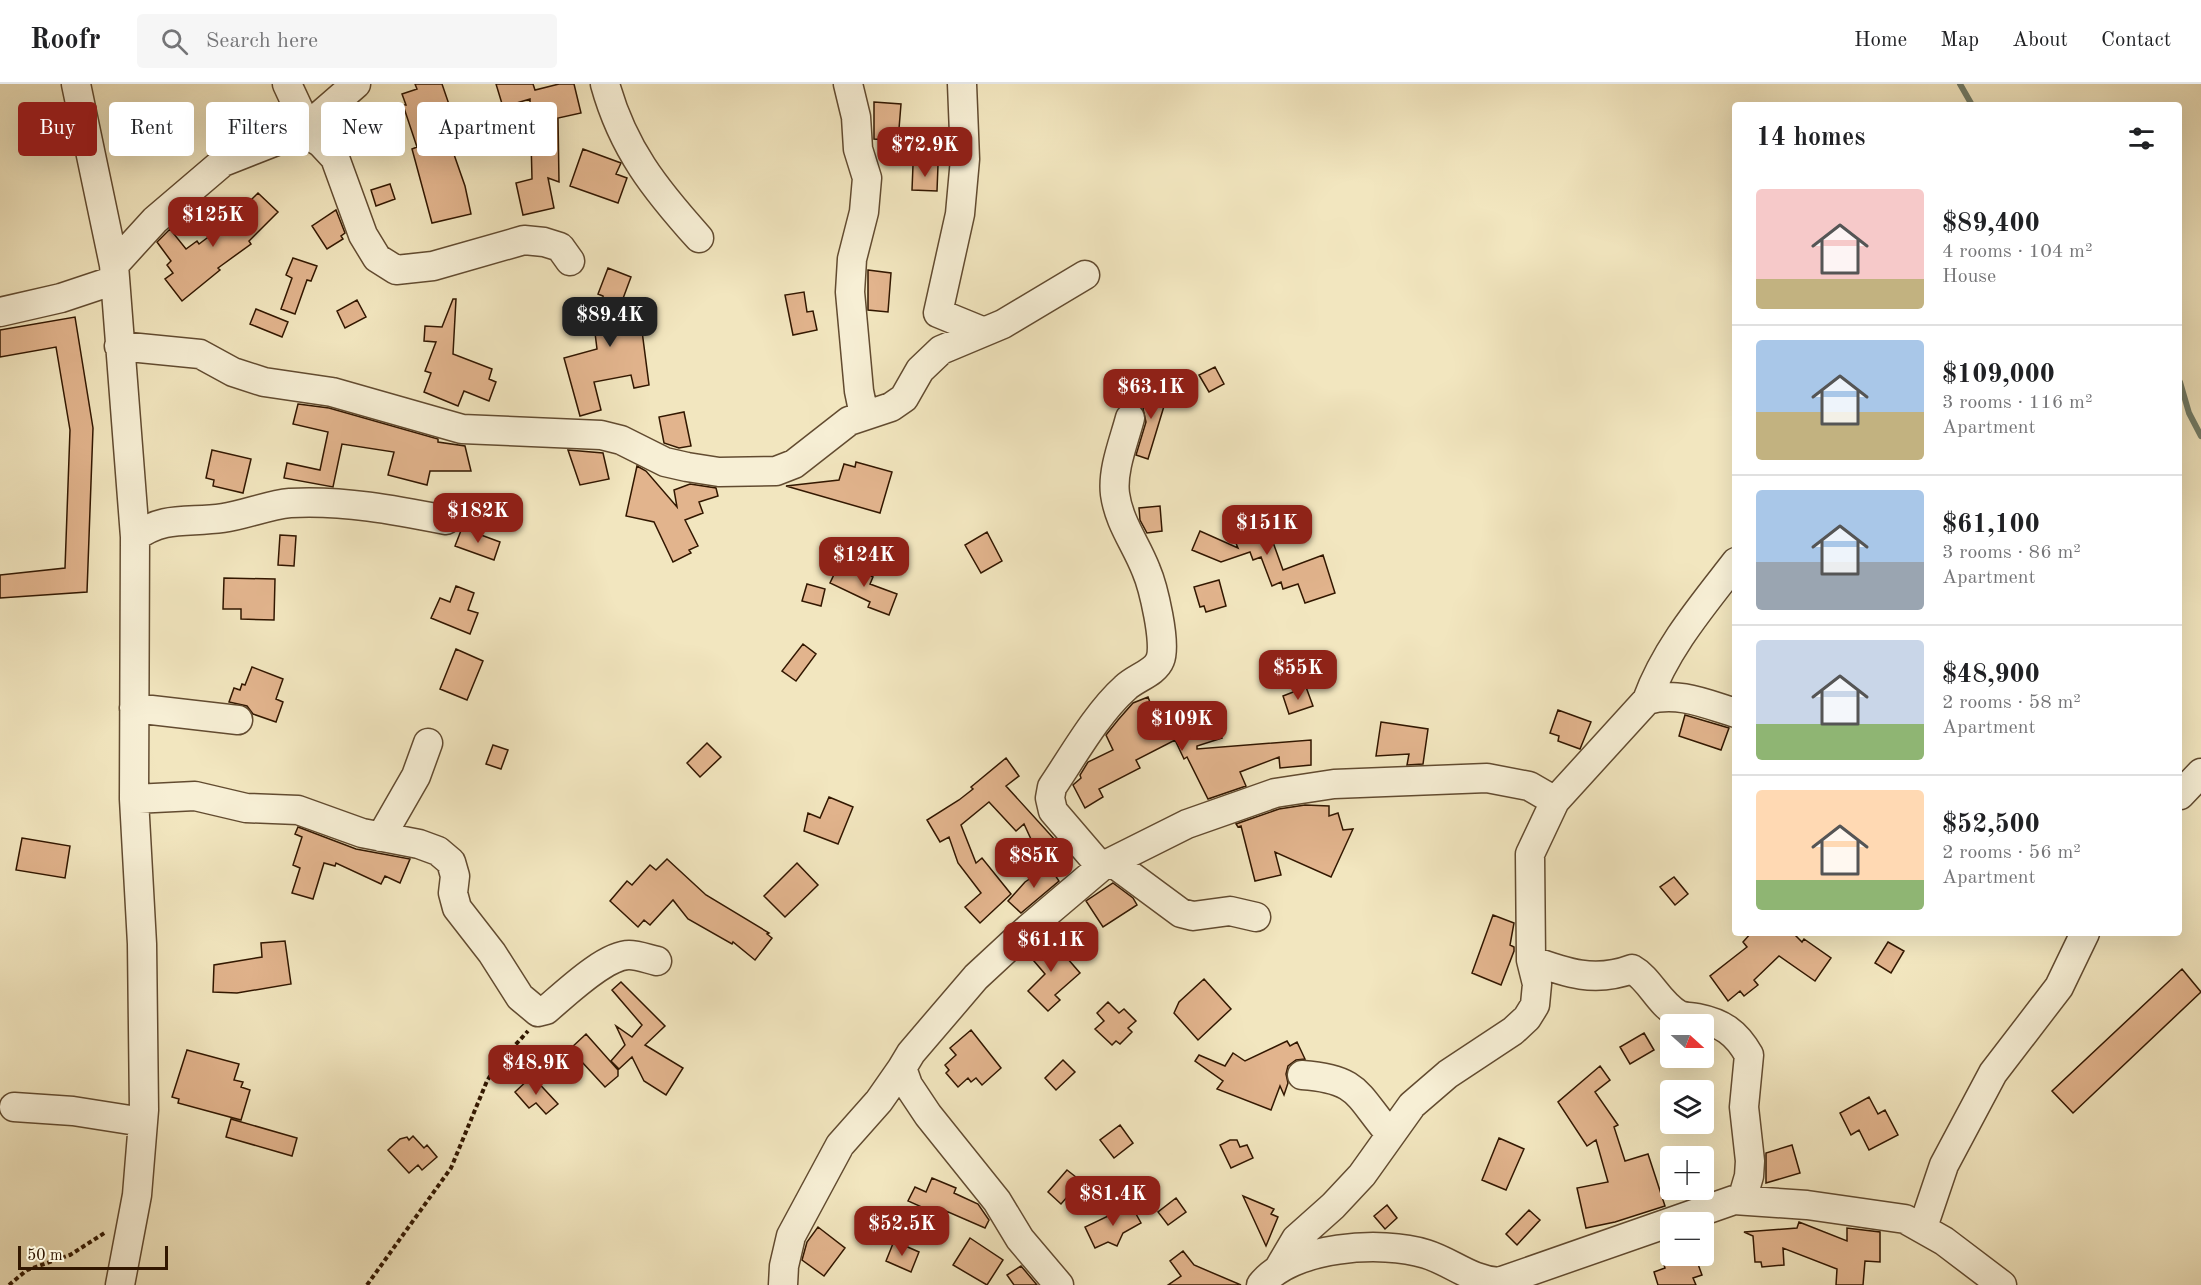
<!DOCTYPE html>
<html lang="en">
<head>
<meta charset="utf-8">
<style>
  :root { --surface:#fff; --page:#f6f6f6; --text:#202124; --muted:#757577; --line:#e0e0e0; --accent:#8f2418 }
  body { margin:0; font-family:"Old Standard TT",serif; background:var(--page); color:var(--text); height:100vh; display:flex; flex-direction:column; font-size:22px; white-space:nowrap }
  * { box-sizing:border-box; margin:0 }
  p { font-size:20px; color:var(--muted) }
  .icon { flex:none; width:33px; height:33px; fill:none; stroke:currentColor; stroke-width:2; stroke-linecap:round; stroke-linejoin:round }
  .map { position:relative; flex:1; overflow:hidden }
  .drawer { position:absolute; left:1732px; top:18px; width:450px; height:834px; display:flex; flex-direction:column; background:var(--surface); border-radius:6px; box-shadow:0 6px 24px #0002 }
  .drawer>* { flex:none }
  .banner { position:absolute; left:18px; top:18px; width:570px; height:54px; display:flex; gap:12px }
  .needle { width:39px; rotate:111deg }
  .tools { position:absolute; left:1660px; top:930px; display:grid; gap:12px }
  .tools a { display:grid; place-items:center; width:54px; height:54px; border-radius:6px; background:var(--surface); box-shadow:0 6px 24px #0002; font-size:30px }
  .scale { position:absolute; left:18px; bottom:15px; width:150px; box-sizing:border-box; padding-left:6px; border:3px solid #321700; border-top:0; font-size:16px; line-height:21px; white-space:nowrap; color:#321700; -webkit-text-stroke:4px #f7efd5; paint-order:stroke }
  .price { position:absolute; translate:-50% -51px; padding:0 14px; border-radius:12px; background:var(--accent); color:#fff; font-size:20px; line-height:39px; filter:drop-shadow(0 2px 3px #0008) }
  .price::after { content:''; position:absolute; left:50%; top:36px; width:18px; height:14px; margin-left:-9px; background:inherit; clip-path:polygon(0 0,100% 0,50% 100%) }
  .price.selected { background:#222; color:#fff }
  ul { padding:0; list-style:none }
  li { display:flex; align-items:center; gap:18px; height:150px; padding:0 24px }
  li+li { border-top:2px solid var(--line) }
  li span { display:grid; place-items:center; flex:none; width:168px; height:120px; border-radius:6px; color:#555 }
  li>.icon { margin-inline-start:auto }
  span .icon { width:72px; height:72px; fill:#fffc; stroke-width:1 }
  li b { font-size:26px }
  h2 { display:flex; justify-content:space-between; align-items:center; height:72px; padding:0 24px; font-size:26px }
  .pill { padding:0 21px; border-radius:6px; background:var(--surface); box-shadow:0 6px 24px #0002; font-size:21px; line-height:54px }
  .pill.selected { background:var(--accent); color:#fff }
  header { display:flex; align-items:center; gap:36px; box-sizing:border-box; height:84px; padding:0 30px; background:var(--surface); border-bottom:2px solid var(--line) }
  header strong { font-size:28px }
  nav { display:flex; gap:33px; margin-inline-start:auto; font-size:21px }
  .search { width:420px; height:54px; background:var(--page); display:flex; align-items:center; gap:15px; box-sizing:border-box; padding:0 21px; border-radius:6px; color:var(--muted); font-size:22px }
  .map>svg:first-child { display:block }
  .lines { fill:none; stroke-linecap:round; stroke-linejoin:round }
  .stream { stroke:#727c67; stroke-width:6 }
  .building { fill:#e2b48d; stroke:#321700; stroke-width:1.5 }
  .minor-casing { stroke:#624b30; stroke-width:31 }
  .path { stroke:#321700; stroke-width:4; stroke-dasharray:4.5 3; stroke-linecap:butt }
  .minor { stroke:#f7efd5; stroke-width:28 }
</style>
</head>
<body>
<header>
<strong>Roofr</strong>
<div class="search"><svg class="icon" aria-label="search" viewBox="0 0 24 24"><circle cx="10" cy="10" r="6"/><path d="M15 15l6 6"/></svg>Search here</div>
<nav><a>Home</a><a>Map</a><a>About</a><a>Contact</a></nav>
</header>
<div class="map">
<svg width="2201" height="1201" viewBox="0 0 2201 1201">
  <rect width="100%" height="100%" fill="#f2e6bf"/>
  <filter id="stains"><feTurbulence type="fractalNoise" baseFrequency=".00333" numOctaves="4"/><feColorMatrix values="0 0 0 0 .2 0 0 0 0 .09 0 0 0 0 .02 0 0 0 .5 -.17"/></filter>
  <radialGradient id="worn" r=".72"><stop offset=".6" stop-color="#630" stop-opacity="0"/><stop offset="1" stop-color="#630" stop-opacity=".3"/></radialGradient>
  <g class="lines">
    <path class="stream" d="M 1960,0 L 1972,21
      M 2180,298 L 2189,329 L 2201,352"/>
  </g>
  <path class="building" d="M 415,0 L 442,0 L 454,35 L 443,39 L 465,102 L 471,130 L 432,139 L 412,65 L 417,63 L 403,21 L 406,21 L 402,10 L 417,5 Z
    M 496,0 L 533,0 L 535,6 L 559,0 L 574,0 L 581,29 L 558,34 L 559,98 L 548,94 L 554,124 L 523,131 L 516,99 L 532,95 L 530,15 L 503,23 Z
    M 874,18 L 901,20 L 898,57 L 874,55 Z
    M 583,65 L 621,79 L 616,90 L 627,94 L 618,119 L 570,102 Z
    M 913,81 L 938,81 L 937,107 L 912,106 Z
    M 390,100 L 395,115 L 376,122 L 371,106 Z
    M 258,109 L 278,128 L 249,157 L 251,160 L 218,184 L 220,186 L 182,217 L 165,195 L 173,189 L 167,181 L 171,177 L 157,158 L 170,145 L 186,165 L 197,157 L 199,160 L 231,136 Z
    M 336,126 L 345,149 L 341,152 L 343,155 L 327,165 L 312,142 Z
    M 293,174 L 317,182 L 311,197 L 307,196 L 295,230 L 281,225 L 292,194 L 286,191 Z
    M 608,184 L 631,193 L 618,228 L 639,224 L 649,301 L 634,304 L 631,291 L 594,298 L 601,326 L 580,332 L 564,274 L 597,265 L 595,249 L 608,247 L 603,212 L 598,210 Z
    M 868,186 L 891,189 L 888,228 L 868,226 Z
    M 804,208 L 807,228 L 813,227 L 817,246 L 793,251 L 785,211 Z
    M 453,215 L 456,215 L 453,270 L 492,285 L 489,295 L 496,298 L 489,317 L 464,307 L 458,322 L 424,308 L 431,289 L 425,287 L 436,258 L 424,257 L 425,242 L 442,243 Z
    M 357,216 L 366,233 L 345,244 L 337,227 Z
    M 256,225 L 288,238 L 282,253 L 250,240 Z
    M 75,233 L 93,344 L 87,508 L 0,514 L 0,491 L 65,484 L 70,346 L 56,263 L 0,273 L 0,246 Z
    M 1215,283 L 1224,300 L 1209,308 L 1199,291 Z
    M 1150,304 L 1168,309 L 1148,375 L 1136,371 L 1146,338 L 1143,325 Z
    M 298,320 L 329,324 L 438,355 L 438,358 L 465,362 L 471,387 L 430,387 L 427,401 L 388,391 L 394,368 L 342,360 L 333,403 L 284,394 L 287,379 L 320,386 L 328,348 L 293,340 Z
    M 684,328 L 691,362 L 679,364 L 664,359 L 659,333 Z
    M 212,366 L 251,375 L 243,409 L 213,402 L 214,396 L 206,394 Z
    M 568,366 L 603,369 L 609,395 L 580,401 Z
    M 856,378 L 892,388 L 880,429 L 786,402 L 839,396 L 844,380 L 855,383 Z
    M 637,382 L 646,387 L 677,423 L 674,406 L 690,400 L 716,404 L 718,412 L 699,418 L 703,429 L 685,436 L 698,462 L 689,466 L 691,469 L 673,478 L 654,438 L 626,432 Z
    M 1160,422 L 1162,447 L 1147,449 L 1140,436 L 1139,424 Z
    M 1250,423 L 1258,442 L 1266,439 L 1283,486 L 1323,471 L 1335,509 L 1305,519 L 1298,500 L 1283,505 L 1281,498 L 1272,502 L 1261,473 L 1253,476 L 1250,468 L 1221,478 L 1192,466 L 1200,447 L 1238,464 L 1225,433 Z
    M 462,444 L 500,458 L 494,476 L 455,462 Z
    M 987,448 L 1002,477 L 981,489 L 965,461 Z
    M 280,451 L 296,452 L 294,482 L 278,481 Z
    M 840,478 L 873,493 L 870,500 L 897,510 L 889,531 L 868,523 L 870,518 L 830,499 Z
    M 224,494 L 275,495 L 274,536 L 241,535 L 241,525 L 223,525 Z
    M 1219,496 L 1226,522 L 1206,528 L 1204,522 L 1200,523 L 1194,503 Z
    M 807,500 L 825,505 L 821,522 L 802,517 Z
    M 456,502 L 474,509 L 468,526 L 478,529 L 470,550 L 431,534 L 440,514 L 450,518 Z
    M 803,560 L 816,570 L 796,597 L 782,587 Z
    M 456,565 L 483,577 L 467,616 L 440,605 Z
    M 252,583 L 283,595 L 276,615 L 283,618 L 276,638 L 253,630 L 247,622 L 229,618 L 234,604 L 240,606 L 242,600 L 245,601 Z
    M 1306,603 L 1313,622 L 1289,630 L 1283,612 Z
    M 1148,613 L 1159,642 L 1205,619 L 1222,654 L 1197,662 L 1197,665 L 1311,656 L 1311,681 L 1280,684 L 1279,673 L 1240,688 L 1246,702 L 1208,715 L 1187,673 L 1184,675 L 1175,656 L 1136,676 L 1140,684 L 1099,705 L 1103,713 L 1085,724 L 1073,701 L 1081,694 L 1080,691 L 1088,678 L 1113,666 L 1106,651 L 1118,636 L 1133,619 Z
    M 1558,626 L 1591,638 L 1580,665 L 1558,657 L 1559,652 L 1550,649 Z
    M 1685,631 L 1729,644 L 1721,666 L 1679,652 Z
    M 1381,638 L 1428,645 L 1423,680 L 1407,681 L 1409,670 L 1376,672 Z
    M 707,659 L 721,673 L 700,693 L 687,679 Z
    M 493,661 L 508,666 L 501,685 L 486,680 Z
    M 1006,674 L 1019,692 L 1006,702 L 1056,757 L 1036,766 L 1024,740 L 1016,747 L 989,718 L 961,741 L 976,779 L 982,774 L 1011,810 L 980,839 L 965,823 L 981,809 L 958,779 L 949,753 L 940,758 L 927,736 L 959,716 L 973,705 L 971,703 Z
    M 829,713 L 853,723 L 838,760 L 804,747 L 808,729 L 820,734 Z
    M 1305,721 L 1329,722 L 1329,732 L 1338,729 L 1343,746 L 1353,745 L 1331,793 L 1275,768 L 1281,791 L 1255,797 L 1241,742 L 1238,743 L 1236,740 L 1279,725 Z
    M 298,743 L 356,765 L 410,775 L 400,799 L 385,792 L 381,800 L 336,779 L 335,782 L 324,779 L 313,815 L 292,809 L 300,784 L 293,781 L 302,753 L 295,750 Z
    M 22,754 L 70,762 L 65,794 L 16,786 Z
    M 667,775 L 706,811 L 769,849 L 767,850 L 772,854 L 755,876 L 733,858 L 732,860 L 688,835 L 673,816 L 650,841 L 644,836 L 638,843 L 610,817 L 627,797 L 632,801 L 650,781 L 656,786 Z
    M 797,779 L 818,801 L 785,833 L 764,812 Z
    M 1049,782 L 1059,797 L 1021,829 L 1008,817 L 1025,798 Z
    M 1674,793 L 1688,810 L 1675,821 L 1660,803 Z
    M 1113,799 L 1133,814 L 1137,821 L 1103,843 L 1086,817 Z
    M 1493,831 L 1514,839 L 1510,861 L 1514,863 L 1514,867 L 1501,901 L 1472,889 Z
    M 1751,849 L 1793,849 L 1802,858 L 1804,855 L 1831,874 L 1815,897 L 1779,872 L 1754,896 L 1758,901 L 1744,912 L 1740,907 L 1728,917 L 1710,892 L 1747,863 L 1743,858 Z
    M 1048,852 L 1080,889 L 1055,911 L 1060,916 L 1048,927 L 1028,907 L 1045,890 L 1028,870 Z
    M 285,857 L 291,900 L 237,909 L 213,908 L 214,881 L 262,873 L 261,859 Z
    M 1888,858 L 1904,867 L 1891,889 L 1875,879 Z
    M 2182,885 L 2201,908 L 2073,1029 L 2052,1007 Z
    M 1204,895 L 1231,925 L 1198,956 L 1174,929 L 1179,918 Z
    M 621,898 L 665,942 L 645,961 L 683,984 L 666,1011 L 644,997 L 632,973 L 619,985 L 611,977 L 625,961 L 616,942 L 632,953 L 642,941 L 612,906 Z
    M 1108,918 L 1119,929 L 1124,925 L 1136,937 L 1128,944 L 1132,948 L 1120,960 L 1116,957 L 1112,961 L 1095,945 L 1104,937 L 1097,929 Z
    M 971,946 L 1001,984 L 982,1001 L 976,994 L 971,998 L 968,994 L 958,1003 L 946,989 L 949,986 L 945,981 L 956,971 L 950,964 Z
    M 1644,949 L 1654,966 L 1630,980 L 1620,963 Z
    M 586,950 L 618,986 L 618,992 L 605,1003 L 570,965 Z
    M 1287,957 L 1290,962 L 1297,958 L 1305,975 L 1296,976 L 1288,982 L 1286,990 L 1288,999 L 1284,1011 L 1280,1002 L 1271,1026 L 1217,1005 L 1223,997 L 1195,977 L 1199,971 L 1225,982 L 1233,969 L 1245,977 Z
    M 187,966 L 239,980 L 234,996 L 243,998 L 241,1003 L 250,1006 L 241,1036 L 178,1019 L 179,1015 L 172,1013 Z
    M 1063,976 L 1075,988 L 1056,1006 L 1045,994 Z
    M 1600,982 L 1610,996 L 1595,1008 L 1618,1041 L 1614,1043 L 1625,1077 L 1648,1070 L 1665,1122 L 1615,1138 L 1586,1144 L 1577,1104 L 1608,1098 L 1596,1056 L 1587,1062 L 1558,1018 Z
    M 532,992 L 558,1020 L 546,1030 L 536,1019 L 529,1024 L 515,1008 Z
    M 1869,1013 L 1878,1030 L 1885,1026 L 1898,1051 L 1869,1066 L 1859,1046 L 1851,1051 L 1840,1029 Z
    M 231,1035 L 297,1054 L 292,1072 L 226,1053 Z
    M 1120,1041 L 1133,1059 L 1114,1074 L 1100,1056 Z
    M 413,1052 L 424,1064 L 427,1061 L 437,1073 L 422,1086 L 418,1081 L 409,1089 L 388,1066 L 400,1055 L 407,1053 L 409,1056 Z
    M 1499,1054 L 1524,1065 L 1506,1106 L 1482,1096 Z
    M 1230,1056 L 1237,1056 L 1240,1063 L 1247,1061 L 1253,1074 L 1231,1084 L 1220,1061 Z
    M 1792,1061 L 1800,1089 L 1766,1099 L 1766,1069 Z
    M 1067,1086 L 1081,1097 L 1061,1120 L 1048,1108 Z
    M 932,1094 L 956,1104 L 954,1109 L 978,1120 L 989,1136 L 985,1144 L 946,1127 L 944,1133 L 908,1117 L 915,1103 L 926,1108 Z
    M 1243,1112 L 1274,1125 L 1271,1130 L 1278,1133 L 1266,1162 Z
    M 1176,1114 L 1186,1128 L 1168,1141 L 1158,1128 Z
    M 1131,1121 L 1141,1139 L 1123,1149 L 1117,1162 L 1108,1158 L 1095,1164 L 1085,1143 Z
    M 1387,1121 L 1397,1134 L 1385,1145 L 1374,1132 Z
    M 1529,1126 L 1540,1136 L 1517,1161 L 1506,1150 Z
    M 1799,1138 L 1847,1157 L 1847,1144 L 1880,1148 L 1880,1178 L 1865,1177 L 1863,1201 L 1836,1201 L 1837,1185 L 1783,1164 L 1784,1181 L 1762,1183 L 1761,1178 L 1755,1178 L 1753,1152 L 1744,1148 L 1797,1144 Z
    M 818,1143 L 845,1164 L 824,1192 L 802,1176 L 807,1158 Z
    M 970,1154 L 1003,1176 L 987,1201 L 953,1181 Z
    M 894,1157 L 919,1168 L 911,1188 L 886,1177 Z
    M 1183,1167 L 1194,1181 L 1241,1201 L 1168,1201 L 1181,1192 L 1170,1177 Z
    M 1681,1172 L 1695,1172 L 1702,1191 L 1693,1194 L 1696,1201 L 1658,1201 L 1654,1188 L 1665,1184 L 1663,1178 Z
    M 1021,1182 L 1037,1201 L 1014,1201 L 1007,1191 Z"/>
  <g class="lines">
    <g class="minor-casing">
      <path id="minor" d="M 76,0 L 114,181 L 135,453 L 134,715 L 142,860 L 144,1026 L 137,1111 L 120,1201
        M 287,0 L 307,43
        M 605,0 C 623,65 655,105 699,154
        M 848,0 L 856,33 L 858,65 L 867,94 L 864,128 L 852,175 L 850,208 L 859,307 L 864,331
        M 962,0 L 965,75 L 960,130 L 938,229 L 982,247
        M 302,47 L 321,59 L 335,74 L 363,151 L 377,174 L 396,186 L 433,182 L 524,156 L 544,158 L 560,163 L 570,177
        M 114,181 L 155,136 L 223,78 L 302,47 L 356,0
        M 0,228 L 61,214 L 115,196
        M 119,262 L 200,270 L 233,288 L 264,298 L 332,308 L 462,345 L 601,351 L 621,356 L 665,378 L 687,383 L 719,388 L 776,387 L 794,380 L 849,337 L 891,323 L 904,314 L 920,286 L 941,266 L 1003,240 L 1085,191
        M 135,453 C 165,431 188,439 223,434 C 245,431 268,421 290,419 C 343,416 395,426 446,436
        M 1647,616 C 1666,564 1702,522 1736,478
        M 134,624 L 238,636
        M 2180,711 L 2201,689
        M 134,715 L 195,712 L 246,724 L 298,726 L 362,749 L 419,760 L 438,767 L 451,778 L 455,792 L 453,809 L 457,824 L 492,869 L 520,913 L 538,928 L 546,926 C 564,911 605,871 629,871 C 638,871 648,875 657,877
        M 381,753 L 416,692 L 428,659
        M 1112,778 L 1181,829 L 1193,832 L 1230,827 L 1256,833
        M 1101,783 L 1053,727 L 1050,714 L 1052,703 C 1073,672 1097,629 1125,604 C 1135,594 1155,589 1160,576 C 1167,560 1153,502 1146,486 C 1136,460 1119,439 1115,410 C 1112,386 1124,357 1130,334
        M 1531,876 C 1566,889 1595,899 1632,885 C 1650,895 1658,919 1679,931 C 1684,933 1691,933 1697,934 C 1722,939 1736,948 1749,971 L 1744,1023 L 1750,1077 L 1749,1092 L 1742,1116
        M 1302,991 C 1360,995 1357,1012 1390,1050
        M 14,1023 L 73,1027 L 143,1038
        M 1923,1143 L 1944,1081 L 1993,989 L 2059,903 L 2085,849
        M 1279,1184 L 1296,1155 L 1333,1122 L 1362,1091 L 1412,1021 L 1448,990 L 1513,947 L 1527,934 L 1535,921 L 1537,900 L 1531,876 L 1530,770 L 1555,717 L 1647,616 C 1678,607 1706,620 1736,629
        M 783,1201 L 784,1182 L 791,1152 L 840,1061 L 879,1017 L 902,984
        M 1059,1201 L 1020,1155 L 997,1117 L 928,1031 L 908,1001 L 902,984 L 911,969 L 976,893 L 1029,844 L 1101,783 L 1187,740 L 1275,709 L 1334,700 L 1487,694 L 1529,702 L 1555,717
        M 1261,1201 C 1291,1162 1382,1156 1426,1170 C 1452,1178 1470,1196 1499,1198 L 1734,1116 L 1807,1121 L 1905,1135 L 1944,1157 L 2002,1201"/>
    </g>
    <path class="path" d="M 9,1201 L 27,1186 L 70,1171 L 106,1148
      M 367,1201 L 451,1084 L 487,997 L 497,981 L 528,947"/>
    <use href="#minor" class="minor"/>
  </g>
  <rect width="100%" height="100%" filter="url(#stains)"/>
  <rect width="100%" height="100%" fill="url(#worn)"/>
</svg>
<div class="tools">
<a><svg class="needle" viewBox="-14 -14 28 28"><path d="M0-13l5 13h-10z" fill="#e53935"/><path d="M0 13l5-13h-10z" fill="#757577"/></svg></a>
<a><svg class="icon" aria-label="layers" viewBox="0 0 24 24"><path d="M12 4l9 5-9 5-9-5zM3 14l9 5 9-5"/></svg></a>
<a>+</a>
<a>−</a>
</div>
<div class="scale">50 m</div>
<b class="price" style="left:925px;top:94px">$72.9K</b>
<b class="price" style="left:213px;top:164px">$125K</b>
<b class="price selected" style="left:610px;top:264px">$89.4K</b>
<b class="price" style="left:1151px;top:336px">$63.1K</b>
<b class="price" style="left:478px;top:460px">$182K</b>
<b class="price" style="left:1267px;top:472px">$151K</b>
<b class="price" style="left:864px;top:504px">$124K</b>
<b class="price" style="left:1298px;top:617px">$55K</b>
<b class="price" style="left:1182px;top:668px">$109K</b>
<b class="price" style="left:1034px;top:805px">$85K</b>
<b class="price" style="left:1051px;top:889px">$61.1K</b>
<b class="price" style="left:536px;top:1012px">$48.9K</b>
<b class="price" style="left:1113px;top:1143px">$81.4K</b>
<b class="price" style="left:902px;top:1173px">$52.5K</b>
<div class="banner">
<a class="pill selected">Buy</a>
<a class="pill">Rent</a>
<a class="pill">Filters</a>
<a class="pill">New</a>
<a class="pill">Apartment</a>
</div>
<section class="drawer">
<h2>14 homes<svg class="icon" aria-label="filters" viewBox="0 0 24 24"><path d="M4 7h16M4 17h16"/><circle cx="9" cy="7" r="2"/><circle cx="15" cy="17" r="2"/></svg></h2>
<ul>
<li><span style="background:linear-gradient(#f6c9c9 75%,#c2b280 0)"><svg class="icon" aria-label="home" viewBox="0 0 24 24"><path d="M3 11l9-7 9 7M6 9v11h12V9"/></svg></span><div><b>$89,400</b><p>4 rooms · 104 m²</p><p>House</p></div></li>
<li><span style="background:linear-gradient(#a9c7e8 60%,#c2b280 0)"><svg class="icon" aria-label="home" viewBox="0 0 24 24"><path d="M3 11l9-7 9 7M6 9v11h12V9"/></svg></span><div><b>$109,000</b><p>3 rooms · 116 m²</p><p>Apartment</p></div></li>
<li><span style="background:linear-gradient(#a9c7e8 60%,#9aa5b1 0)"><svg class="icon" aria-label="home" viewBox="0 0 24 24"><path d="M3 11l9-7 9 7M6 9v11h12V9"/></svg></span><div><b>$61,100</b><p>3 rooms · 86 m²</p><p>Apartment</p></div></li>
<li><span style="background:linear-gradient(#c9d6e8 70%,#8fb573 0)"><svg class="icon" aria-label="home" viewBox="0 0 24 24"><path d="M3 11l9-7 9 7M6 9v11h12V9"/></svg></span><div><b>$48,900</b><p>2 rooms · 58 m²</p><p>Apartment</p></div></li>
<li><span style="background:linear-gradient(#ffd9b3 75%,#8fb573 0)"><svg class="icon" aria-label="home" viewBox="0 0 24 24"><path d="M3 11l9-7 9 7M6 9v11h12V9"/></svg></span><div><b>$52,500</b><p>2 rooms · 56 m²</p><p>Apartment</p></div></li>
</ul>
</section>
</div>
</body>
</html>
